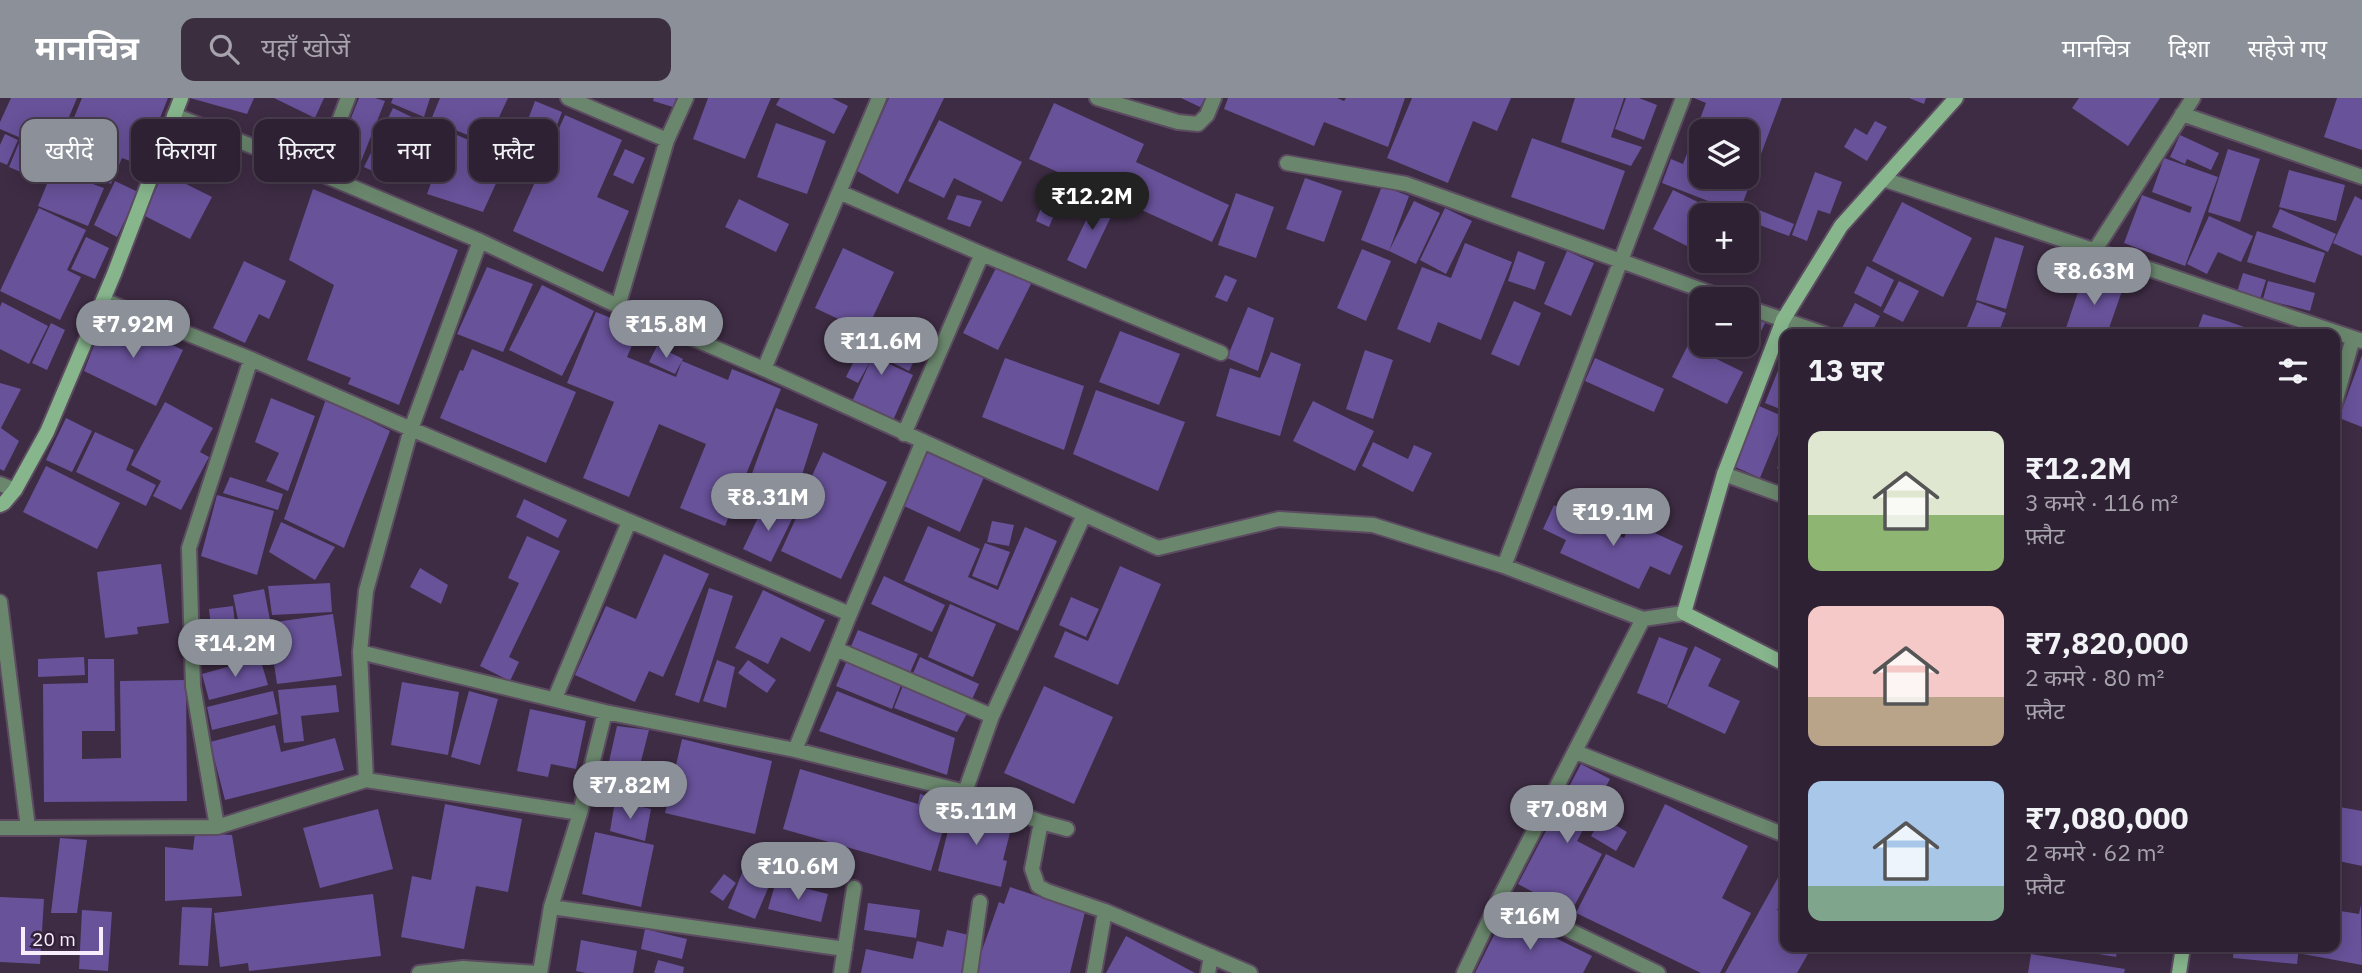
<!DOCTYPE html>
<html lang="hi">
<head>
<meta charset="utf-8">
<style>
  :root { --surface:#2e2133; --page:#3a2e3f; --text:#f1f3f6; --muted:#a7a3ac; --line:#493e4e; --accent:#8c9099 }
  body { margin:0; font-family:"IBM Plex Sans","Noto Sans Devanagari",sans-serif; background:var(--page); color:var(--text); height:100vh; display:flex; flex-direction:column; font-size:26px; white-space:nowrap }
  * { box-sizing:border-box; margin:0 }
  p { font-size:23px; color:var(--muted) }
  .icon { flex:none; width:38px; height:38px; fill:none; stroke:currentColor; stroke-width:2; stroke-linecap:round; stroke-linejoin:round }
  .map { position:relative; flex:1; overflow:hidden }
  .side { position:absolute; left:1780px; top:231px; width:560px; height:623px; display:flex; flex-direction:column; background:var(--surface); border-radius:14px; box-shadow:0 4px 18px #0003,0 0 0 2px var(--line) }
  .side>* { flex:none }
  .top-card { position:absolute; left:21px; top:21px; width:665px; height:63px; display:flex; gap:14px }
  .tools { position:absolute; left:1689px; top:21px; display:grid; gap:14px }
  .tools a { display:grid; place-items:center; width:70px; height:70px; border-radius:14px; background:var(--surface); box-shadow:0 4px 18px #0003,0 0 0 2px var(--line); font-size:35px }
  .scale { position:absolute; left:21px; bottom:18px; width:82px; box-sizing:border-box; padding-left:7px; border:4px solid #f8edfc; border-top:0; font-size:19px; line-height:24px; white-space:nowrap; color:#f8edfc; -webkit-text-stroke:5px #34223a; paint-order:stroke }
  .price { position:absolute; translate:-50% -60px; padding:0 16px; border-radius:24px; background:var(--accent); color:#fff; font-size:23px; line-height:46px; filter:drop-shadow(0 2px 4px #0008) }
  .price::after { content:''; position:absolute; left:50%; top:42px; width:21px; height:16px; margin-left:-10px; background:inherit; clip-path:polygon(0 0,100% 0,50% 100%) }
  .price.selected { background:#222; color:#fff }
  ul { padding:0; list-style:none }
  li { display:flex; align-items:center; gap:21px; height:175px; padding:0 28px }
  li span { display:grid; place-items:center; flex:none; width:196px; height:140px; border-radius:14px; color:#555 }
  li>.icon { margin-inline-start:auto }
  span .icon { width:84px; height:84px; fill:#fffc; stroke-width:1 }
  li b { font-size:30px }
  h2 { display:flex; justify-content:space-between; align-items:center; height:84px; padding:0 28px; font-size:30px }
  .tag { padding:0 24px; border-radius:14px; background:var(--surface); box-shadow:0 4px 18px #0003,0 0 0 2px var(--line); font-size:24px; line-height:63px }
  .tag.selected { background:var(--accent); color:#fff }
  header { display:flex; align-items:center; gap:42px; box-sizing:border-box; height:98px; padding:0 35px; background:var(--accent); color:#fff }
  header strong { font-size:33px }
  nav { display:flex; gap:38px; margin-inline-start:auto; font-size:24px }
  .search { width:490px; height:63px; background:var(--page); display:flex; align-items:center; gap:18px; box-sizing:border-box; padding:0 24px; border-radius:14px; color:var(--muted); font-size:26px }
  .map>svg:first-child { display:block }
  .building { fill:#68529a; fill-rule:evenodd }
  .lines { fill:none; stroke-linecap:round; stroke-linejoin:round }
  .street-casing { stroke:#5c4b61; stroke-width:18 }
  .secondary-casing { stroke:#5c4b61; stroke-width:18 }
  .street { stroke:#6a876d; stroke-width:14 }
  .secondary { stroke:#87b68d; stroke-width:14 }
</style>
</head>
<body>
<header>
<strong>मानचित्र</strong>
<div class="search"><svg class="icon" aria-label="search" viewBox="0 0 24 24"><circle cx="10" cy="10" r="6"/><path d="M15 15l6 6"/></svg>यहाँ खोजें</div>
<nav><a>मानचित्र</a><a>दिशा</a><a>सहेजे गए</a></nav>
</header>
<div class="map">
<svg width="2362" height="875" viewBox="0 0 2362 875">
  <rect width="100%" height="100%" fill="#3e2c44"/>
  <path class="building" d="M 11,0 L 77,0 L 42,83 L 9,69 L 21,40 L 0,31 L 0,24 Z
    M 82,0 L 168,0 L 141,67 L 122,60 L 111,86 L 92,78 L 90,85 L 104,90 L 88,128 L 38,108 Z
    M 190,0 L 254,0 L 247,16 Z
    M 274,0 L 324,0 L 315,20 Z
    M 359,0 L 375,0 L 385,3 L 360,66 L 337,55 Z
    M 393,0 L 430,0 L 424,19 L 391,5 Z
    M 440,0 L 508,0 L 487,45 L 431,22 Z
    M 654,0 L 676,0 L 673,9 L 653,3 Z
    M 708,0 L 771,0 L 745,61 L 693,41 Z
    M 780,0 L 832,0 L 848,8 L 834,36 L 776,7 Z
    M 889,0 L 944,0 L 898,96 L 857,73 Z
    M 1181,0 L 1205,0 L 1200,9 Z
    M 1228,0 L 1337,0 L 1344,3 L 1346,0 L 1405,0 L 1388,49 L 1324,24 L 1314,48 L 1224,11 Z
    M 1412,0 L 1511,0 L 1497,33 L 1473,23 L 1448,85 L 1387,60 Z
    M 1575,0 L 1624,0 L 1611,39 L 1642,49 L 1631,68 L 1561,44 Z
    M 1626,0 L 1639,0 L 1657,7 L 1644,42 L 1615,31 Z
    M 1694,0 L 1782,0 L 1739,115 L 1662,85 L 1671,61 L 1683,66 L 1706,5 ZM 1701,33 L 1746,33 L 1746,79 L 1701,79 Z
    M 1909,0 L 1926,0 L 1924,6 Z
    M 2079,0 L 2160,0 L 2128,48 L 2072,10 Z
    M 2337,0 L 2362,0 L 2362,52 L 2324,39 Z
    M 535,3 L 562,14 L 541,69 L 514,59 Z
    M 1054,5 L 1144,46 L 1136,64 L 1229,107 L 1212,144 L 1029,61 Z
    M 393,10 L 420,23 L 391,82 L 364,69 Z
    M 565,17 L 622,42 L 597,99 L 629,113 L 603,174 L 513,133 Z
    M 939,22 L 1022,64 L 1002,104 L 954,80 L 944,100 L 908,83 Z
    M 1875,23 L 1887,29 L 1867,63 L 1844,49 L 1855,30 L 1867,37 Z
    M 776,25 L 826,43 L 807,96 L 757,79 Z
    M 450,34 L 508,59 L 483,114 L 427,96 Z
    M 5,36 L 18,42 L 7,67 L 0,64 L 0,47 Z
    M 2180,37 L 2219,55 L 2211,72 L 2187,61 L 2185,66 L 2170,59 Z
    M 1532,40 L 1625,73 L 1604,132 L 1511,99 Z
    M 625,51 L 645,60 L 633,86 L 613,77 Z
    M 2228,51 L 2260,61 L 2240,124 L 2208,114 Z
    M 2164,60 L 2218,79 L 2185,168 L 2124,145 L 2142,97 L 2190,115 L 2192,109 L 2152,94 Z
    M 2289,72 L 2345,87 L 2336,123 L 2279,109 Z
    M 1815,74 L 1842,84 L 1830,116 L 1818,112 L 1807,143 L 1792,137 Z
    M 164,75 L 212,99 L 190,141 L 143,117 Z
    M 1305,80 L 1342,93 L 1324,144 L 1286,131 Z
    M 115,83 L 138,94 L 117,139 L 94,127 Z
    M 1382,88 L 1409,98 L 1389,153 L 1361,142 Z
    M 313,91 L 458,152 L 399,307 L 348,286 L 351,280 L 307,262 L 334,187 L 289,162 Z
    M 1673,92 L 1725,117 L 1701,117 L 1701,155 L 1653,131 Z
    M 1236,95 L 1274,109 L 1256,160 L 1218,147 Z
    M 957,97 L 982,103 L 970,129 L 947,121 Z
    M 1098,97 L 1117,106 L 1086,171 L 1067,162 Z
    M 2355,98 L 2362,102 L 2362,158 L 2333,145 Z
    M 739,101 L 789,126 L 776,154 L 725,129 Z
    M 1044,102 L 1058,107 L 1049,129 L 1036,123 Z
    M 1414,103 L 1440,115 L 1416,166 L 1389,153 Z
    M 1902,104 L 1972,140 L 1943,199 L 1872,163 Z
    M 1744,106 L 1794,126 L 1789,138 L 1746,122 L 1746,117 L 1739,117 Z
    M 39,110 L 86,132 L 67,172 L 81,179 L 60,222 L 0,193 Z
    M 1445,110 L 1472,123 L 1446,176 L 1420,162 Z
    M 2280,111 L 2336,136 L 2328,154 L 2272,129 Z
    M 2209,118 L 2253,138 L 2241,164 L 2218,154 L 2207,176 L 2187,166 Z
    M 2257,133 L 2325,155 L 2315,185 L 2247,164 Z
    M 86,139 L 109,150 L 95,181 L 71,171 Z
    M 1995,139 L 2024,148 L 2006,211 L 1976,202 Z
    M 1465,145 L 1512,164 L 1481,242 L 1438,224 L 1430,245 L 1397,231 L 1422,169 L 1451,180 Z
    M 843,150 L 894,174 L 866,234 L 815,210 Z
    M 1362,151 L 1391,163 L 1366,223 L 1337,210 Z
    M 1518,153 L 1545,164 L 1535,192 L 1508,183 Z
    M 1567,153 L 1594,165 L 1571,218 L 1544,206 Z
    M 244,163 L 286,183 L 269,221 L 259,216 L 245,245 L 213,230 Z
    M 997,168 L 1031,186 L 998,252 L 963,235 Z
    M 1867,168 L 1894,182 L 1881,209 L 1854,195 Z
    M 487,169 L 533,186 L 503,254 L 457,236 Z
    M 2243,175 L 2266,182 L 2260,201 L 2237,194 Z
    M 2084,176 L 2123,190 L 2107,236 L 2064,236 Z
    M 1225,177 L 1237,182 L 1227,204 L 1215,199 Z
    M 1899,183 L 1919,193 L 1903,224 L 1883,214 Z
    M 2268,183 L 2315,195 L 2310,213 L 2263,201 Z
    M 542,187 L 594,213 L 562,278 L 509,252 Z
    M 1514,203 L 1541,215 L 1519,268 L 1491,256 Z
    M 2,204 L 48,228 L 29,266 L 0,251 L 0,209 Z
    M 1977,204 L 2006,215 L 1998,236 L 1964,236 Z
    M 1855,205 L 1880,218 L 1871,236 L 1849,236 L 1841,232 Z
    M 1248,209 L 1274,220 L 1258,273 L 1227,260 Z
    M 1746,213 L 1766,223 L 1750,256 L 1732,247 L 1746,247 Z
    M 596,214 L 639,231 L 627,259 L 676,279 L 682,263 L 728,282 L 732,271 L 781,291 L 725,428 L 680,410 L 706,346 L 659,326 L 629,399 L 583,380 L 614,304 L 567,285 Z
    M 2203,216 L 2227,223 L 2264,236 L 2196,236 Z
    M 106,217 L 183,252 L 156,308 L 84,273 Z
    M 51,225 L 65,232 L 47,272 L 32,265 Z
    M 870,231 L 918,255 L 909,273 L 873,255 L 872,258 L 913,277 L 891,327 L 850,308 L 871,262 L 858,285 L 846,279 Z
    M 1120,233 L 1180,256 L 1159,307 L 1099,284 Z
    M 1688,247 L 1743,274 L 1727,306 L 1672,279 Z
    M 657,248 L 683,261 L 675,276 L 649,264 Z
    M 472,251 L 576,294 L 546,365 L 440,320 L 460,272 L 463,273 Z
    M 1365,252 L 1393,262 L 1373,321 L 1346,311 Z
    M 1271,254 L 1301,266 L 1280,338 L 1216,318 L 1230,270 L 1260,280 Z
    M 1785,255 L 1785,313 L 1765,305 Z
    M 2362,257 L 2362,329 L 2339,320 Z
    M 1005,260 L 1084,288 L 1064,352 L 982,319 Z
    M 1595,260 L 1664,291 L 1654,314 L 1585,283 Z
    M 0,285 L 21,291 L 1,330 L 19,343 L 4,373 L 0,371 Z
    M 1096,292 L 1185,324 L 1158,393 L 1073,356 Z
    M 271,300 L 315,318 L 288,393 L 266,383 L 279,355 L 255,344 Z
    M 326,301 L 390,333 L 344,450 L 284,421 Z
    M 1313,303 L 1374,333 L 1355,373 L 1293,343 Z
    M 165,304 L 213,330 L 200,354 L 209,359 L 181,412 L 153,398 L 161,383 L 131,367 Z
    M 1759,308 L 1785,319 L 1760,380 L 1733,368 Z
    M 776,310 L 818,326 L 791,412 L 746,392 Z
    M 66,320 L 92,333 L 72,374 L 46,362 Z
    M 95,334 L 134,352 L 126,372 L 156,387 L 146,408 L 76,374 Z
    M 1373,344 L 1408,361 L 1414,347 L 1432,355 L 1413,394 L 1362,368 Z
    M 1785,350 L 1785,374 L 1777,370 Z
    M 927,353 L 985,377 L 960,434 L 904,408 Z
    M 823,354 L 887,384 L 841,481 L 781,453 L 806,398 L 803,397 Z
    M 46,368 L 120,405 L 97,451 L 23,414 Z
    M 230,379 L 283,396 L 278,412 L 223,395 Z
    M 217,397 L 274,413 L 257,477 L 201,458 Z
    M 524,401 L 567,422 L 558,440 L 516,419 Z
    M 765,405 L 793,419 L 771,464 L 743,451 Z
    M 1554,407 L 1624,440 L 1631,424 L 1683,448 L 1670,477 L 1650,468 L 1639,491 L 1560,455 L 1566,442 L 1543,431 Z
    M 992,423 L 1014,427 L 1009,448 L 987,444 Z
    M 281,424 L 335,449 L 315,482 L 269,454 Z
    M 928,428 L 980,451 L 968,479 L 998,492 L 1025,429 L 1057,443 L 1018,533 L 904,483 Z
    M 527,438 L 560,453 L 509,559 L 519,564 L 510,583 L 480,568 L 519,485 L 508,480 Z
    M 985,445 L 1010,454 L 997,488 L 972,478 Z
    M 1785,455 L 1785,473 L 1779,471 Z
    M 664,456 L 709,476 L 663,579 L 649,573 L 635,604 L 575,577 L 606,508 L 636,521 Z
    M 161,466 L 169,525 L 137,529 L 138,536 L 105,540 L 97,474 Z
    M 1120,468 L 1161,486 L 1118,587 L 1054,559 L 1065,533 L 1088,543 Z
    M 420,470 L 448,487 L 441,506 L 410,489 Z
    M 884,478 L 945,507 L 932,534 L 871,506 Z
    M 330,485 L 332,514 L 272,517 L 268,488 Z
    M 709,490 L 733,498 L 699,605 L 675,597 Z
    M 264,491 L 270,522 L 239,527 L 233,497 Z
    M 763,492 L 825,522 L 810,554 L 781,539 L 768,566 L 735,550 Z
    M 1071,499 L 1099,511 L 1086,539 L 1059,527 Z
    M 950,506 L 996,526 L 973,579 L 928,559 Z
    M 233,508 L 236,535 L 212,537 L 209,511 Z
    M 333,516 L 342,578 L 277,586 L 268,525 Z
    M 858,532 L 918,556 L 909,577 L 849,553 Z
    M 1659,539 L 1688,550 L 1667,607 L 1637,595 Z
    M 1695,548 L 1721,561 L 1708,588 L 1740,603 L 1725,636 L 1667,609 Z
    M 84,559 L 85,577 L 38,579 L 38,561 Z
    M 920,559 L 979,586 L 970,606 L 911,580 Z
    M 260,560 L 268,587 L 209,602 L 202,576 Z
    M 848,560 L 903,582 L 892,611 L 836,588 Z
    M 88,561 L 114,561 L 115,633 L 82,633 L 82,661 L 121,660 L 120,583 L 186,582 L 187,703 L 44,704 L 43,586 L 88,585 Z
    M 717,562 L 735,569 L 726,610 L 703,603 Z
    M 748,562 L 776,582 L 767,595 L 738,575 Z
    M 402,584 L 459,594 L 448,657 L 391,647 Z
    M 904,585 L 969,612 L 957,634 L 894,610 Z
    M 336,587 L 339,614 L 301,618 L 304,643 L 284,645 L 278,592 Z
    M 1044,588 L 1113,619 L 1074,706 L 1004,675 Z
    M 273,593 L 278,616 L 212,632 L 207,609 Z
    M 469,593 L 498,601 L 480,667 L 451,659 Z
    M 837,593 L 955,640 L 947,677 L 819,633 Z
    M 530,611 L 586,623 L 576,671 L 551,666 L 548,679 L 517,673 Z
    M 275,627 L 281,654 L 335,640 L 344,672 L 225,702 L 210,644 Z
    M 617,628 L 649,632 L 631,702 L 602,695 Z
    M 682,641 L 772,663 L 755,736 L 665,715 Z
    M 1581,666 L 1610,681 L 1577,743 L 1602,756 L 1571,814 L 1518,786 Z
    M 800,671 L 918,706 L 920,696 L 951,705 L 931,773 L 783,731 Z
    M 615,703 L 651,711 L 645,743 L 610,733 Z
    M 445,706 L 522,721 L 508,794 L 476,788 L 464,851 L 401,839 L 412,778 L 431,782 Z
    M 1665,706 L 1748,748 L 1722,800 L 1751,815 L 1720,875 L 1701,875 L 1576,815 L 1606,756 L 1634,770 Z
    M 954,708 L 1013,723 L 1003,762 L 1007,763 L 1001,789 L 938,773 Z
    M 2334,708 L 2362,713 L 2362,768 L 2334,762 Z
    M 378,711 L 393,771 L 320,790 L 303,730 Z
    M 1602,719 L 1627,734 L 1616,753 L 1591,738 Z
    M 595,734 L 654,747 L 641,809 L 582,796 Z
    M 195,735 L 232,737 L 242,798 L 165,803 L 165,749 L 193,752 Z
    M 60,740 L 87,742 L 77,815 L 51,815 Z
    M 1785,767 L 1785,797 L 1777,812 L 1785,816 L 1785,849 L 1812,849 L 1797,875 L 1725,875 Z
    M 744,770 L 772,781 L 755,821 L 728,810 Z
    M 724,776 L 736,785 L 723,803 L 710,794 Z
    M 776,783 L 828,796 L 821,824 L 768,811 Z
    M 1010,789 L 1085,814 L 1070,875 L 974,875 L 999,804 L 1004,806 Z
    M 373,796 L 381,858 L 249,873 L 248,865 L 220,869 L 214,815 Z
    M 0,799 L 44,801 L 40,866 L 0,864 Z
    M 868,805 L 920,812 L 916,840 L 864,832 Z
    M 2361,807 L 2362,867 L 2303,856 L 2304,849 L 2334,849 L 2334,812 L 2359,816 Z
    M 182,809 L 212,810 L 208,868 L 179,867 Z
    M 82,812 L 112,814 L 108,873 L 79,871 Z
    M 1505,815 L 1592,858 L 1583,875 L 1475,875 Z
    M 645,831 L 687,841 L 682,861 L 641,851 Z
    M 947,832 L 969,837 L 961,875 L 861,875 L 866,851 L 913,861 L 917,843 L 943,849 Z
    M 1126,838 L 1195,875 L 1106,875 Z
    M 581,842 L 637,853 L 633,875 L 586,875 L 576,873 Z
    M 2069,849 L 2118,849 L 2116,859 L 2069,851 Z
    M 2234,849 L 2299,849 L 2297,866 L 2233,860 Z
    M 2031,856 L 2125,871 L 2124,875 L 2028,875 Z
    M 658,862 L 684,869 L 683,875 L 654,875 Z"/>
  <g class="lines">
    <g class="street-casing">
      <path id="street" d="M 568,0 L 667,42
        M 686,0 L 667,42 L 618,208 L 764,271 L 1158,450 L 1279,421 L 1373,427 L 1504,468 L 1643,521
        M 1097,0 L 1178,24 L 1198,26 L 1207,17 L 1214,0
        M 2182,16 L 2362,79
        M 174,17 L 319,75 L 348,0
        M 1287,65 L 1406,86 L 1727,201
        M 319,75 L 480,143 L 618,208
        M 1883,81 L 2362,243
        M 839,94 L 982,156 L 1221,255
        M 2095,152 L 2193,0
        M 103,202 L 251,261 L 411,331 L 850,516 L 923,343
        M 1746,209 L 1825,236
        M 764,271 L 879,0
        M 2334,308 L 2353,240
        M 904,336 L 982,156
        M 1724,376 L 1785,398
        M 0,386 L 15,392
        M 1504,468 L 1683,0
        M 0,504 L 28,730 L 0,730
        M 836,551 L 992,618
        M 360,554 L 605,614 L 795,652 L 965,694 L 1041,724 L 1067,731
        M 555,600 L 629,424
        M 795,652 L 850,516
        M 1576,654 L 1785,737
        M 366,682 L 580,715 L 551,809 L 540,875
        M 965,694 L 992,618 L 1084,417
        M 580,715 L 605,614
        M 1041,724 L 1032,771 L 1038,788 L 1047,793 L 1105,813 L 1250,875
        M 217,729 L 366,682 L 360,554 L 366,493 L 411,331 L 480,143
        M 28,730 L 217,729 L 193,588 L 189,450 L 251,261
        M 1500,799 L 1643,521 L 1684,515
        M 551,809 L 845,851
        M 419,875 L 463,870 L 537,875
        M 841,875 L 854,790
        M 970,875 L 980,804
        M 1094,875 L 1105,813
        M 1208,875 L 1211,858
        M 1464,875 L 1500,799 L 1658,875"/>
    </g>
    <g class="secondary-casing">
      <path id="secondary" d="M 0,407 L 4,405 L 15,392 L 47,334 L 114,176 L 181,0
        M 1785,566 L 1684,515 L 1724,376 L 1783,222 L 1841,128 L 1956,0
        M 2179,875 L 2183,849"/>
    </g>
    <use href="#street" class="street"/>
    <use href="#secondary" class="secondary"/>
  </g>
</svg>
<div class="tools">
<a><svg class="icon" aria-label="layers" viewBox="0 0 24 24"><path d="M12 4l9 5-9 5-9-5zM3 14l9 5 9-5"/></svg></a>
<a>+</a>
<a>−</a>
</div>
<div class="scale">20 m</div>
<b class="price selected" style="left:1092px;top:134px">₹12.2M</b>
<b class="price" style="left:2094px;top:209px">₹8.63M</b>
<b class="price" style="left:133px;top:262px">₹7.92M</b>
<b class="price" style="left:666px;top:262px">₹15.8M</b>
<b class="price" style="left:881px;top:279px">₹11.6M</b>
<b class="price" style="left:768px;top:435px">₹8.31M</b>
<b class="price" style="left:1613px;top:450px">₹19.1M</b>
<b class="price" style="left:235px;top:581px">₹14.2M</b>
<b class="price" style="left:630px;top:723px">₹7.82M</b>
<b class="price" style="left:1567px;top:747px">₹7.08M</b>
<b class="price" style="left:976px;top:749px">₹5.11M</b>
<b class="price" style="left:798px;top:804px">₹10.6M</b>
<b class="price" style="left:1530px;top:854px">₹16M</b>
<div class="top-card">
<a class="tag selected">खरीदें</a>
<a class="tag">किराया</a>
<a class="tag">फ़िल्टर</a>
<a class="tag">नया</a>
<a class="tag">फ़्लैट</a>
</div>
<section class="side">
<h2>13 घर<svg class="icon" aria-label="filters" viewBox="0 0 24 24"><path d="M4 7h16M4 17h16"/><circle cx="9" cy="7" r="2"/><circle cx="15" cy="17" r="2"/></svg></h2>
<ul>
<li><span style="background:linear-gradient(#dfe7d0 60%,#8fb573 0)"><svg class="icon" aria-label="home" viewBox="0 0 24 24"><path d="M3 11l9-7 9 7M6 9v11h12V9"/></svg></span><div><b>₹12.2M</b><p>3 कमरे · 116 m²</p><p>फ़्लैट</p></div></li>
<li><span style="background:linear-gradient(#f6c9c9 65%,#b9a48a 0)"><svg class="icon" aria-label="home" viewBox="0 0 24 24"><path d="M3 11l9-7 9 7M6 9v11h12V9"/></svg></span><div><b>₹7,820,000</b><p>2 कमरे · 80 m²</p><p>फ़्लैट</p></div></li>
<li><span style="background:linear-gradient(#a9c7e8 75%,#7fa58c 0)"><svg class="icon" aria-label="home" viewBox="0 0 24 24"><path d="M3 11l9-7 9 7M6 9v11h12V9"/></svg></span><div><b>₹7,080,000</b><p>2 कमरे · 62 m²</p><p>फ़्लैट</p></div></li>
</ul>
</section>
</div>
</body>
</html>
